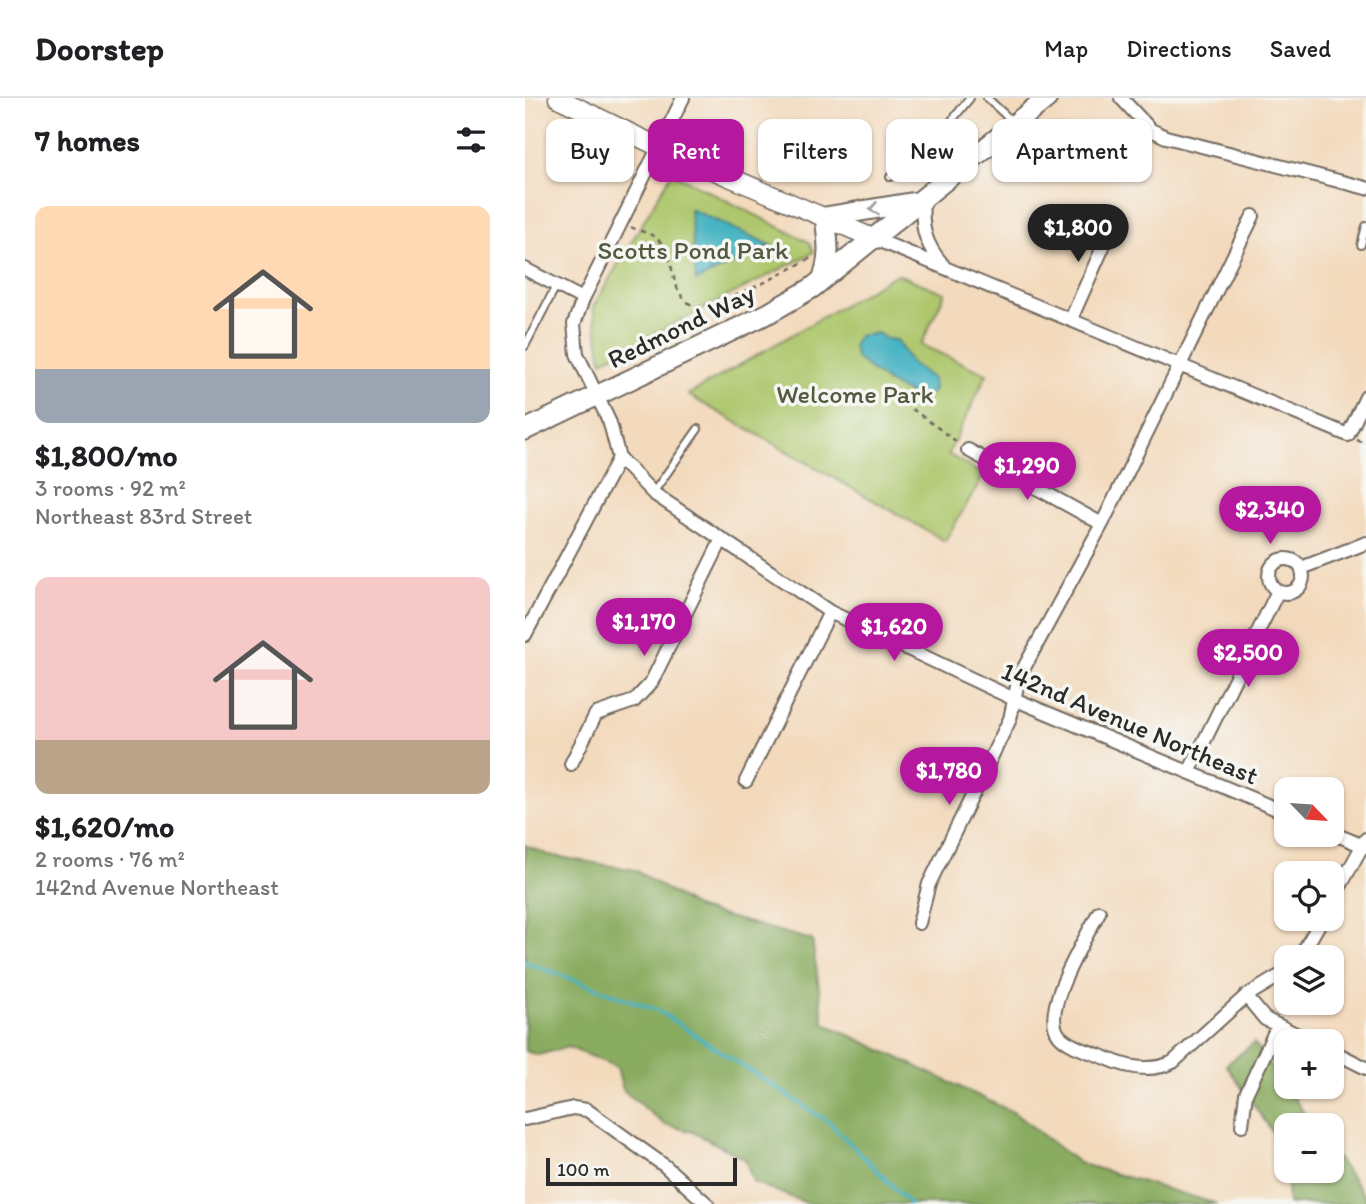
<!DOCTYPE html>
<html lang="en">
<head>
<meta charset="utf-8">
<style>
  :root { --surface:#fff; --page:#f2f2f2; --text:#202124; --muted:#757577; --line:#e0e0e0; --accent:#b5179e }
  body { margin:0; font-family:Itim,sans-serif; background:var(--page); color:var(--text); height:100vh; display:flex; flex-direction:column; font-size:26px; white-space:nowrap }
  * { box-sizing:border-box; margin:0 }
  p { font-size:23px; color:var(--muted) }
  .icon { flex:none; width:38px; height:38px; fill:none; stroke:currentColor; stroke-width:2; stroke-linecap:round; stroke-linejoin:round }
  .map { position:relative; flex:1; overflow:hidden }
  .sheet { display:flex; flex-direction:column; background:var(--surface); width:525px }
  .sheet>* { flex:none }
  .banner { position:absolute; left:21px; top:21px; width:665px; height:63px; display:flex; gap:14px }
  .needle { width:46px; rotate:115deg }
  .controls { position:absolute; left:749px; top:679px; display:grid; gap:14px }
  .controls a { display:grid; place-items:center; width:70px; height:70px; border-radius:14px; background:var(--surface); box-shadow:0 2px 5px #0004; font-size:35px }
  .scale { position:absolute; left:21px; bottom:18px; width:191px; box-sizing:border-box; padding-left:7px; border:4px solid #2b2b2b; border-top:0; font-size:19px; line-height:24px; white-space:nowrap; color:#2b2b2b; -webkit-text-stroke:5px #f6f6f2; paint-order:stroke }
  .price { position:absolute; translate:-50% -60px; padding:0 16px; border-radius:24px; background:var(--accent); color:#fff; font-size:23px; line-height:46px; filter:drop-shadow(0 2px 4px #0008) }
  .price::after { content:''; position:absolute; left:50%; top:42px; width:21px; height:16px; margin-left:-10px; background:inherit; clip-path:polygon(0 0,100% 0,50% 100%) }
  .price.selected { background:#222; color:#fff }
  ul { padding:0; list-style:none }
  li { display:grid; align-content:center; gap:14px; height:371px; padding:0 35px }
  li span { display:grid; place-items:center; height:217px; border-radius:14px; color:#555 }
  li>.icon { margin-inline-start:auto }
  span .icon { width:126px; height:126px; fill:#fffc; stroke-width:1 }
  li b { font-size:30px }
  h2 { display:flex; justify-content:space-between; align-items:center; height:84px; padding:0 35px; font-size:30px }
  .tag { padding:0 24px; border-radius:14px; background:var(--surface); box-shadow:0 2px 5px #0004; font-size:24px; line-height:63px }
  .tag.selected { background:var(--accent); color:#fff }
  header { display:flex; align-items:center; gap:42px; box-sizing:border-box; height:98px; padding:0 35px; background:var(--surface); border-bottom:2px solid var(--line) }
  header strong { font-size:33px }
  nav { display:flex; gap:38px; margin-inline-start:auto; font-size:24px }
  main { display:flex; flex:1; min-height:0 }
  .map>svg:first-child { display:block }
  .green { fill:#aec76d; stroke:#6c794c; stroke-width:2 }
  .forest { fill:#8aac60; stroke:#5a6c46; stroke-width:2 }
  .water { fill:#45b2c2; stroke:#386e76; stroke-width:2 }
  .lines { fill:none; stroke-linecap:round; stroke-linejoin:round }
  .stream { stroke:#45b2c2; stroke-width:3.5 }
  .lane-casing { stroke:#71685e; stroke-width:10 }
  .street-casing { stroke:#71685e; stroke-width:16 }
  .secondary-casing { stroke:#71685e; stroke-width:21 }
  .primary-casing { stroke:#71685e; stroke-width:23 }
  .path { stroke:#71685e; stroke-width:2.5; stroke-dasharray:5 5; stroke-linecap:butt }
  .lane { stroke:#fff; stroke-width:6 }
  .street { stroke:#fff; stroke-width:12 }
  .secondary { stroke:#fff; stroke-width:18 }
  .primary { stroke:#fff; stroke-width:19 }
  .oneway { stroke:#a0a0a0 }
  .labels { text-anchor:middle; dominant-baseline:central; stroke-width:7; stroke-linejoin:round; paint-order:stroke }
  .park-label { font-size:26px; fill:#525a3f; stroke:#f6f6f2 }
  .street-label { font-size:26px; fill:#2b2b2b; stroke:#f6f6f2 }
</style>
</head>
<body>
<header>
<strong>Doorstep</strong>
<nav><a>Map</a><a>Directions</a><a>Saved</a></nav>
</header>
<main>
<section class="sheet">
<h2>7 homes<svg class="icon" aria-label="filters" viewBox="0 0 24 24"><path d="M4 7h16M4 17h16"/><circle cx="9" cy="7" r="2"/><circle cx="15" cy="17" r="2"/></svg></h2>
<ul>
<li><span style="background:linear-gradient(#ffd9b3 75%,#9aa5b1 0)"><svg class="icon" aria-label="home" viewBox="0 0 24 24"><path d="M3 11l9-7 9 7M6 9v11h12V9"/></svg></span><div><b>$1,800/mo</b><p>3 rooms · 92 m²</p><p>Northeast 83rd Street</p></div></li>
<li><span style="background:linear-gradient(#f6c9c9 75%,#b9a48a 0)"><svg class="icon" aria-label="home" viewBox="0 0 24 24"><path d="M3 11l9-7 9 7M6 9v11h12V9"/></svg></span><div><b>$1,620/mo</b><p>2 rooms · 76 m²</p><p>142nd Avenue Northeast</p></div></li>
</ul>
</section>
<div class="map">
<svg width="841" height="1106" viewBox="0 0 841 1106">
  <rect width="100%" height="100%" fill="#f6f6f2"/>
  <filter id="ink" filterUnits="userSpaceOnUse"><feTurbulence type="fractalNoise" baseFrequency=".0143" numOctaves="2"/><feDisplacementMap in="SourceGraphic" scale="14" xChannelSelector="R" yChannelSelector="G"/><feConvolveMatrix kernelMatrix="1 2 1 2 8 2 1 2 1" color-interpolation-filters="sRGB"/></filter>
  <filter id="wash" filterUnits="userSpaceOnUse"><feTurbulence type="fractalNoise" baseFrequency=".00686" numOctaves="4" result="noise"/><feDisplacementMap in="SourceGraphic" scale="28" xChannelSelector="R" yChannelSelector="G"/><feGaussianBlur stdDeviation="1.57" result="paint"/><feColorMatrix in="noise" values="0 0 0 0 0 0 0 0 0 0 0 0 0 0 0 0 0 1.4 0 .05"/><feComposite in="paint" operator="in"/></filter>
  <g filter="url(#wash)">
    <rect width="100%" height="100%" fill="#f3dabd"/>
    <path class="green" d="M 147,75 L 284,144 L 289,154 L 77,263 L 68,209 Z
      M 372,176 L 420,195 L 396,247 L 462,276 L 423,356 L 459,377 L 420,443 L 163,297 Z"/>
    <path class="forest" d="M 0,747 L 23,757 L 110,772 L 173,811 L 287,842 L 299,925 L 488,1014 L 554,1065 L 692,1106 L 284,1106 L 228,1084 L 220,1061 L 168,1034 L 139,1026 L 98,992 L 92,969 L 43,949 L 13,957 L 0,953 Z
      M 729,945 L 788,1027 L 761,1027 L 761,1071 L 760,1052 L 701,967 Z
      M 807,1053 L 841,1100 L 841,1106 L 763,1106 L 761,1073 L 807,1073 Z"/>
    <path class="water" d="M 165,111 L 246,147 L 171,183 Z
      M 353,235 L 361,241 L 371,242 L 387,266 L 408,281 L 409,293 L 400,299 C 370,294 354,278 331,260 L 328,248 L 333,238 Z"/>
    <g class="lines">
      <path class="stream" d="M 0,864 L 132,912 L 305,1025 L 385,1106"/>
    </g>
  </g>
  <g filter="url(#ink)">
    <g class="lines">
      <g class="lane-casing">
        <path id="lane" d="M 462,0 L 489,25
          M 365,79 L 411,42 L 445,0
          M 836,147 L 841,128
          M 0,248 L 31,188
          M 128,395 L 173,331"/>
      </g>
      <g class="street-casing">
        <path id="street" d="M 158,0 L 58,201 L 49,226 L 52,256 L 85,325 L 94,360 L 128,395 L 305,514 L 489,601 L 761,715
          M 596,0 L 626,32 L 641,39 L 841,90
          M 398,103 C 396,130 400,146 418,167
          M 350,141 L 823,337 L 841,299
          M 0,171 L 58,201
          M 546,221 L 582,140 L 587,121
          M 443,352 L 577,426
          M744 478a17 17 0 1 1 34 0a17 17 0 1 1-34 0Z
          M 776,470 L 841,445
          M 0,537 L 94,360
          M 46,666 L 71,616 L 109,603 L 126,585 L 196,443
          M 664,674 L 753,493
          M 221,683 L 305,514
          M 807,735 L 841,749
          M 807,803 L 841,741
          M 574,814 C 562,839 514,913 534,937 C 544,949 567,954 581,960 C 603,970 626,975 648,964 L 721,898 L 761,874
          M 394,825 L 404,786 L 485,621 L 494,579 L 577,426 L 728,118
          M 775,859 L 797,821
          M 721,898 L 740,921 L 785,943
          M 807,953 L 841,970
          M 0,1021 L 48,1010 L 62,1012 L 140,1068 L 182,1106
          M 717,1027 L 721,996 L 753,927"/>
      </g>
      <g class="secondary-casing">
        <path id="secondary" d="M 33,0 L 136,50 L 350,141"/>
      </g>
      <g class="primary-casing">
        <path id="primary" d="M 297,182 C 306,159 303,143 300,119 L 397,103
          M 0,332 L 244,215 L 287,190 L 522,0"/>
      </g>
      <path class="path" d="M 106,129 C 113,133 126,135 131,140 C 155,159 139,193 170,209 C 212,202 249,179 286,160
        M 379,305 L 435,346
        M 832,342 L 841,346"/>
      <use href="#lane" class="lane"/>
      <use href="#street" class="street"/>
      <use href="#secondary" class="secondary"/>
      <use href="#primary" class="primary"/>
    </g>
    <defs><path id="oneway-chevron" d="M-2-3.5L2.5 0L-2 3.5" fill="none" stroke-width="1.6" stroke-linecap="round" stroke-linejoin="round" transform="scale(1.75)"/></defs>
    <use class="oneway" href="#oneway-chevron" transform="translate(349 111) rotate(170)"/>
  </g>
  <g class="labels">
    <g class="park-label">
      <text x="168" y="152">Scotts Pond Park</text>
      <text x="330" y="296">Welcome Park</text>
    </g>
    <g class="street-label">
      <text transform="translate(156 228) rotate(-26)">Redmond Way</text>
      <text transform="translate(605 625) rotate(23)">142nd Avenue Northeast</text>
    </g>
  </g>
</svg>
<div class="controls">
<a><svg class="needle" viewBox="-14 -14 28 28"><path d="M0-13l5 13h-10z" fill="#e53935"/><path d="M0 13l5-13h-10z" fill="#757577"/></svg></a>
<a><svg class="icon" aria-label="locate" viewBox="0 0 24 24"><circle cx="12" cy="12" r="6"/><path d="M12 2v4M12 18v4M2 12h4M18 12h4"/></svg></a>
<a><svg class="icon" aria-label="layers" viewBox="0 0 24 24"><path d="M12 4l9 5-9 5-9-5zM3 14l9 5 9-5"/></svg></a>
<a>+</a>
<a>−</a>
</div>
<div class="scale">100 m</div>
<b class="price selected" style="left:553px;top:166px">$1,800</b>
<b class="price" style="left:502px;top:404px">$1,290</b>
<b class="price" style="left:745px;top:448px">$2,340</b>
<b class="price" style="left:119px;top:560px">$1,170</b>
<b class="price" style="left:369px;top:565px">$1,620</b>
<b class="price" style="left:723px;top:591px">$2,500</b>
<b class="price" style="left:424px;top:709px">$1,780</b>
<div class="banner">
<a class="tag">Buy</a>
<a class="tag selected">Rent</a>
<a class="tag">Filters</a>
<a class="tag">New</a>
<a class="tag">Apartment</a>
</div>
</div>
</main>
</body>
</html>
